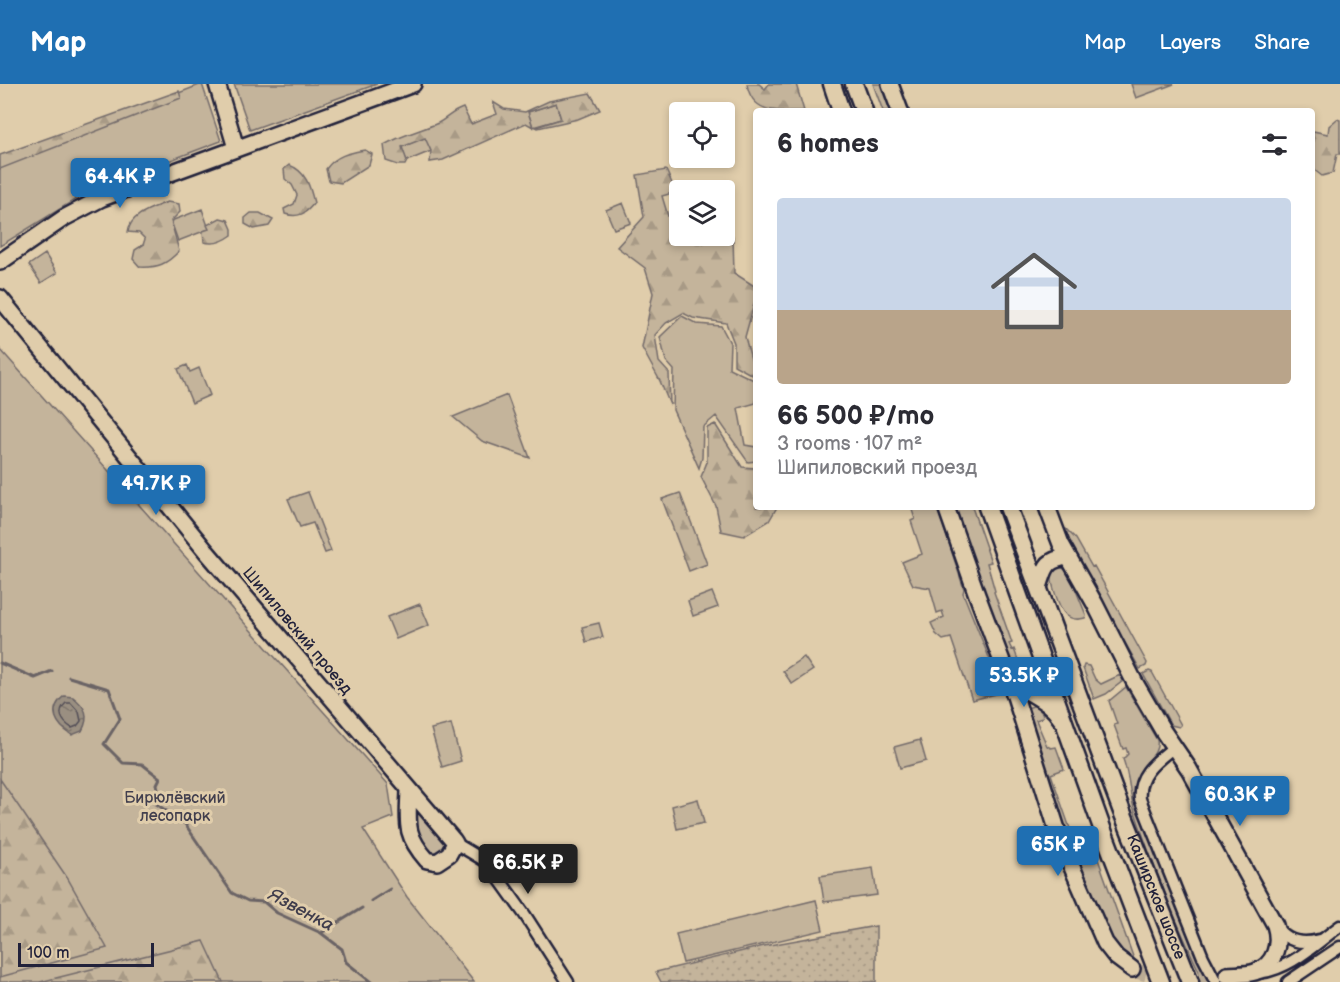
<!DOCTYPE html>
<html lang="en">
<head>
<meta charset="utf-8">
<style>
  :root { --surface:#fff; --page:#f2f2f3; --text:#2b2b33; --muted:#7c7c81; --accent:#1f6fb2 }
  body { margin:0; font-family:"Balsamiq Sans",sans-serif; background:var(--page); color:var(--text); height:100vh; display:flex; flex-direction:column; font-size:22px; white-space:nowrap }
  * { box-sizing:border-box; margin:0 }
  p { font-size:20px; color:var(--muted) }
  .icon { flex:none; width:33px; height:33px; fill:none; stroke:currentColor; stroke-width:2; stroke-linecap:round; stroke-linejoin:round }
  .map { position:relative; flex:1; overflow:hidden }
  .side { position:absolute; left:753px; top:24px; width:562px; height:402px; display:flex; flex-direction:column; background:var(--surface); border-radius:6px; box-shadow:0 3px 9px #0003 }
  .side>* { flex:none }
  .controls { position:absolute; left:669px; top:18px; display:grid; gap:12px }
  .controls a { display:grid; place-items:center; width:66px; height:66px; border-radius:6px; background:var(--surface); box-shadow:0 3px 9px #0003; font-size:30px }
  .scale { position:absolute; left:18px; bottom:15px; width:136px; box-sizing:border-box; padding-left:6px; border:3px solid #22223b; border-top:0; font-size:16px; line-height:21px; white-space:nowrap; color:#22223b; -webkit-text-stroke:4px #e0cdab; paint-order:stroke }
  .price { position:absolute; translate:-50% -51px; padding:0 14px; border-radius:6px; background:var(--accent); color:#fff; font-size:20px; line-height:39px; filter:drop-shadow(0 2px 3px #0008) }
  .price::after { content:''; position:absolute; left:50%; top:36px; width:18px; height:14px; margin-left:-9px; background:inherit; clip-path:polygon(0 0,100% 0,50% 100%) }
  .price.selected { background:#222; color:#fff }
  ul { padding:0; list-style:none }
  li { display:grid; align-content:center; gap:12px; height:318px; padding:0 24px }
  li span { display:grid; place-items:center; height:186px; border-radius:6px; color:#555 }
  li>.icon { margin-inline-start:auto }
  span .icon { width:108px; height:108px; fill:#fffc; stroke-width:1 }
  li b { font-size:26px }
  h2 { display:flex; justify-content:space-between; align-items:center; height:72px; padding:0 24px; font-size:26px }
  header { display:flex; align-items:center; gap:36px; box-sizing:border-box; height:84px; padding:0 30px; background:var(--accent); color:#fff }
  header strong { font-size:28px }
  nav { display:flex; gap:33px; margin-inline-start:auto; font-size:21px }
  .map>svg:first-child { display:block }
  .green { fill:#c4b49b; stroke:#736b6b; stroke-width:1.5 }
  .forest { fill:url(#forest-firs); stroke:#736b6b; stroke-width:1.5 }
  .garden { fill:url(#garden-dots); stroke:#736b6b; stroke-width:1.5 }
  .water { fill:url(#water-ripples); stroke:#6a6365; stroke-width:1.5 }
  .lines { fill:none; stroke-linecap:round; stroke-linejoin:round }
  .shore { stroke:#524e57; stroke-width:1.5 }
  .stream { stroke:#6a6365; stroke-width:3 }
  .secondary-tunnel { stroke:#baab95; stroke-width:15; stroke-dasharray:15 8; stroke-linecap:butt }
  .street-casing { stroke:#22223b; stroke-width:15 }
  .secondary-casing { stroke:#22223b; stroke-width:20 }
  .primary-casing { stroke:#22223b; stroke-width:21 }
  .street { stroke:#e0cdab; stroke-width:10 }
  .secondary { stroke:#e0cdab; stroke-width:15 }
  .primary { stroke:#e0cdab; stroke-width:16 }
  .labels { text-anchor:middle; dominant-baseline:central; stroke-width:6; stroke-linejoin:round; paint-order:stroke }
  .street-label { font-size:16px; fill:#22223b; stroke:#e0cdab }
  .park-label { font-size:16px; fill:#423f4e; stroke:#e0cdab }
  .water-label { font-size:18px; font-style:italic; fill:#403d4c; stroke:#e0cdab }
</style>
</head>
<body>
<header>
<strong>Map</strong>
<nav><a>Map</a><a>Layers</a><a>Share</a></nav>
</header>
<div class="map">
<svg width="1340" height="898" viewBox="0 0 1340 898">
  <defs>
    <pattern id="forest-firs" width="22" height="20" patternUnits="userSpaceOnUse" patternTransform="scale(1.5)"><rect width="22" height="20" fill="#c4b49b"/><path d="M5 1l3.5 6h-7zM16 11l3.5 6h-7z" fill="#a89a86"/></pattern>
    <pattern id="garden-dots" width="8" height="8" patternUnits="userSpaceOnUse" patternTransform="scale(1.5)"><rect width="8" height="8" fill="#c4b49b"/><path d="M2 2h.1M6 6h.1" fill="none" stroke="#a89a86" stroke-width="1.8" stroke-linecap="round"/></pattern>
    <pattern id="water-ripples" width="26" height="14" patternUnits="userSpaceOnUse" patternTransform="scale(1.5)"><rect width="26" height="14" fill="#9a8f81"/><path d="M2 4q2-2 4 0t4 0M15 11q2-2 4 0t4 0" fill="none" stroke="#7d746b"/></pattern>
  </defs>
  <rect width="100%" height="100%" fill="#e0cdab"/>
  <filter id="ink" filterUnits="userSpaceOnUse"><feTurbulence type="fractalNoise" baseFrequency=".0167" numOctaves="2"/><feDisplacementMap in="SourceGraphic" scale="12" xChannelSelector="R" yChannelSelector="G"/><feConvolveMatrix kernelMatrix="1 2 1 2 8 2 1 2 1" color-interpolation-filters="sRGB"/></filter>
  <g filter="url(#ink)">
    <path class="green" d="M 202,0 L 221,57 L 89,107 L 0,162 L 0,78 Z
      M 234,0 L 377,0 L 250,46 Z
      M 873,0 L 882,0 L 892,27 L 883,27 Z
      M 1131,0 L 1174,0 L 1136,14 Z
      M 556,19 L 561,35 L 533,43 L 528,28 Z
      M 426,53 L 431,67 L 407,77 L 401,63 Z
      M 623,119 L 631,139 L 614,145 L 606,126 Z
      M 202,125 L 209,145 L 178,157 L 171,137 Z
      M 45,170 L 57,189 L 41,199 L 29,181 Z
      M 682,232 L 697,240 L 721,242 L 730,259 L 729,284 L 756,297 L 756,319 L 738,324 L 745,361 L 756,363 L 756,377 L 748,378 L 716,332 L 703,343 L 702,374 L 699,384 L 673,326 L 674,286 L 666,277 L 660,253 Z
      M 0,265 L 388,700 L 393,733 L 363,745 L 407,813 L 474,898 L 0,898 Z
      M 187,281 L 190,288 L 199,284 L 210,311 L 192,319 L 178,285 Z
      M 507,311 L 530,374 L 482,357 L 453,333 Z
      M 308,408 L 331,467 L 325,469 L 313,439 L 300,443 L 288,415 Z
      M 911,423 L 937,423 L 964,505 L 963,509 L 1002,606 L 1000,609 L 972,616 L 951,554 L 943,556 L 936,550 L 931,539 L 944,533 L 942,527 L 937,529 L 930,504 L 913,501 L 902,478 L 922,470 L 911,437 L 915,435 Z
      M 954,423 L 972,423 L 991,478 L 987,479 L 995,507 L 994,508 L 1012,559 L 1009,560 L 1012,566 L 1014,565 L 1021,584 L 1023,584 L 1034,604 L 1016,589 L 1013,584 L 983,508 Z
      M 1066,445 L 1076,455 L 1092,483 L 1094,482 L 1147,579 L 1146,582 L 1140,585 L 1062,448 Z
      M 1059,482 L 1068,487 L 1086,531 L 1085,534 C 1078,536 1072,536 1066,531 C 1059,525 1049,495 1052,486 Z
      M 712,508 L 718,523 L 693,532 L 688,517 Z
      M 420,520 L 429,541 L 396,555 L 387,533 Z
      M 599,539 L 603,553 L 586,558 L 582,543 Z
      M 804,573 L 813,586 L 792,600 L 783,587 Z
      M 1084,581 L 1089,582 L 1095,595 L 1101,600 L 1120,591 L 1123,597 L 1106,610 L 1094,615 L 1083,584 Z
      M 1149,587 L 1152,588 L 1181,641 L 1179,643 L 1171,641 L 1143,590 Z
      M 1126,603 L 1157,656 C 1161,675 1129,684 1134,716 L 1197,875 L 1209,898 L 1204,898 C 1178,843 1154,786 1135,728 C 1129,710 1130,694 1123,675 L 1128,670 L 1126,664 L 1123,665 L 1114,641 L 1117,640 L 1109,617 Z
      M 1036,621 L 1043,630 L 1042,634 L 1036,636 L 1047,662 L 1051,664 L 1056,663 L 1064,685 L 1051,690 L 1074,756 L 1081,754 L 1087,766 L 1094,764 L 1135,878 L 1113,859 L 1066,753 L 1027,624 Z
      M 451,640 L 461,677 L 442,683 L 431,645 Z
      M 920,656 L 926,677 L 900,684 L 894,663 Z
      M 409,706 L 453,756 L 437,778 L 415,763 Z
      M 698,715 L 704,739 L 677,745 L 672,722 Z
      M 873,784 L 877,811 L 824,818 L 820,792 Z
      M 816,816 L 823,846 L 683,879 L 676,850 Z"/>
    <path class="forest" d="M 747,0 L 759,0 L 765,5 L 769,0 L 796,0 L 804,27 C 779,27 752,31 747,0 Z
      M 179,7 L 181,14 L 0,85 L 0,71 Z
      M 590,9 L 600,26 L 578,35 L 538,44 L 536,43 L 561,35 L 556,19 L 528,28 L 533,43 L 526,39 L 443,76 L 430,78 L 431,67 L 425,54 L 402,63 L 407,77 L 405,81 L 398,81 L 386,77 L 384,61 C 401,51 420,47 438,39 C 448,34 451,28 463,24 L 471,40 L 497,30 L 493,18 L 504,25 L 525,28 L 549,17 Z
      M 1337,35 L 1340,36 L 1340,70 L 1337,70 L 1333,89 L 1322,92 L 1313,85 L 1313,47 L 1328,50 L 1329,42 Z
      M 365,66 L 372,70 L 369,81 L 341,99 L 329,97 L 326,85 C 336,71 349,69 365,66 Z
      M 289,81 C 306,87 310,102 314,119 C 306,130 298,134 285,130 L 284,125 L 294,120 L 297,111 L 292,101 L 285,95 L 284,85 Z
      M 666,86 L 676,108 L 662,112 L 668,132 L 679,129 L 680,152 L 686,152 L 687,157 L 697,156 L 697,152 L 724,152 L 725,128 L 733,153 L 734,189 L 756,203 L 756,213 L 745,253 L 756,293 L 734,281 L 734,259 L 726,239 L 693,234 L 683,229 L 666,239 L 655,251 L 659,278 L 669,289 L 670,321 L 660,297 L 642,264 L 653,209 L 645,184 L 617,163 L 644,133 L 637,91 Z
      M 167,118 L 179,120 L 180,128 L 171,137 L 179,167 C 167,180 158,184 140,183 L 133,175 L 135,166 L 143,161 L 145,155 L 139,149 L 128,148 C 130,130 153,124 167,118 Z
      M 251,129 L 260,129 L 273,136 L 269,142 L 254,145 L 245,140 L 245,134 Z
      M 220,134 L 228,136 L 232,145 L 232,151 C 224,157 214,161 204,158 L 203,147 L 209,145 L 207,141 Z
      M 715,340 L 742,383 L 756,384 L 756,423 L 777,423 L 769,437 L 744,452 L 721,447 L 716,422 L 701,393 L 707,378 L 707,344 Z
      M 680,409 L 707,480 L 689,487 L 662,415 Z
      M 0,695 L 68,795 L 107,864 L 0,893 Z
      M 204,857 L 223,898 L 40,898 Z"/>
    <path class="garden" d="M 876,842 L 876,898 L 661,898 L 656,888 L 764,862 Z"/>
    <path class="water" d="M 64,612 L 73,613 C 86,623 90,632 82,647 L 72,651 C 56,641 47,626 64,612 Z"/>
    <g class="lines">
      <path class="shore" d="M 66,619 L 71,619 L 79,628 L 81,637 L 77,642 L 72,644 C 62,638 56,628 66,619 Z"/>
      <path class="stream" d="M 0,579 L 35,594 L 52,587
        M 69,593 L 109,605 L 120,635 L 104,660 L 123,679 L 142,680 L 160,694 L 157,700 L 159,710 L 155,719 L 185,740 L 232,809 L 248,817 L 264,818 L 277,829 L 321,849 L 342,865 L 346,878 L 371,898
        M 371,817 L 390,805
        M 321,849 L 362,824"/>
      <path class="secondary-tunnel" d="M 1132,885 C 1161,898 1194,893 1226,891"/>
      <g class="street-casing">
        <path id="street" d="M 1174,663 C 1157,677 1137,690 1140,715 L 1203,873 L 1216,898
          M 455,759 L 487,778 L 525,831 L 568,898
          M 1275,841 C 1285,857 1301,861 1319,856
          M 1258,889 C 1290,886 1315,860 1340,842
          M 1288,898 L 1340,863"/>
      </g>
      <g class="secondary-casing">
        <path id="secondary" d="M 217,0 L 236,64
          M 890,0 L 900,27
          M 0,178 L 64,134 L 102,114 L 413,0
          M 0,214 L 206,467 L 453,756 L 455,759 L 449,770 L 437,778 L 427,776 C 404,750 408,739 409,706
          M 946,423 L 977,511 L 1015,612 L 1061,758 L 1105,859 L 1116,873 L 1132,885
          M 1047,423 L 1061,460 L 1095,520 L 1134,597 L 1163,647 L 1189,685 L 1275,841 C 1281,860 1275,881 1255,888 C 1246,891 1236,890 1227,891
          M 1039,503 C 1046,483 1045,476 1068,473
          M 1009,591 C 1024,611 1047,612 1061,635"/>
      </g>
      <g class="primary-casing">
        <g id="primary">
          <path d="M 832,0 L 841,27"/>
          <path d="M 854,0 L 864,27"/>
          <path d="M 987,423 L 1102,744 L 1161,898"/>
          <path id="s1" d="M 1008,423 L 1121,725 L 1190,898"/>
        </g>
      </g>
      <use href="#street" class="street"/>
      <use href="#secondary" class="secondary"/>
      <use href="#primary" class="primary"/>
    </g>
  </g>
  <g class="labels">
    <g class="street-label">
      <text transform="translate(297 547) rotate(50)">Шипиловский проезд</text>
      <text stroke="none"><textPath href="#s1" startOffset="417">Каширское шоссе</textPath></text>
    </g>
    <g class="park-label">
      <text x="175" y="714">Бирюлёвский<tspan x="175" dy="18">лесопарк</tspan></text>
    </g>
    <g class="water-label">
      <text transform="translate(301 826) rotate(28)">Язвенка</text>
    </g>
  </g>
</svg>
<div class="controls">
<a><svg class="icon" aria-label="locate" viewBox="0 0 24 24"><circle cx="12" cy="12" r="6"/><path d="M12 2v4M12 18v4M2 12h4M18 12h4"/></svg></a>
<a><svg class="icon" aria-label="layers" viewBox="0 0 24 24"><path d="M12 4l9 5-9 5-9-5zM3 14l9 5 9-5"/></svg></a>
</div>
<div class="scale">100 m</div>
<b class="price" style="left:120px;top:125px">64.4K ₽</b>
<b class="price" style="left:156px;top:432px">49.7K ₽</b>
<b class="price" style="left:1024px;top:624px">53.5K ₽</b>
<b class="price" style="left:1240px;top:743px">60.3K ₽</b>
<b class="price" style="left:1058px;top:793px">65K ₽</b>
<b class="price selected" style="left:528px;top:811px">66.5K ₽</b>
<section class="side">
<h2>6 homes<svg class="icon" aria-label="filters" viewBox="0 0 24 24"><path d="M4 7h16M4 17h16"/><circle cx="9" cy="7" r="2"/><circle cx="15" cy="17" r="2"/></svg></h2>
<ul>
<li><span style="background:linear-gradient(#c9d6e8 60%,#b9a48a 0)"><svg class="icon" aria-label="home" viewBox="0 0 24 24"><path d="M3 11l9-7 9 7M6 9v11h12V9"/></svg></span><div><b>66 500 ₽/mo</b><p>3 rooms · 107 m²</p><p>Шипиловский проезд</p></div></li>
</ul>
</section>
</div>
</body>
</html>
